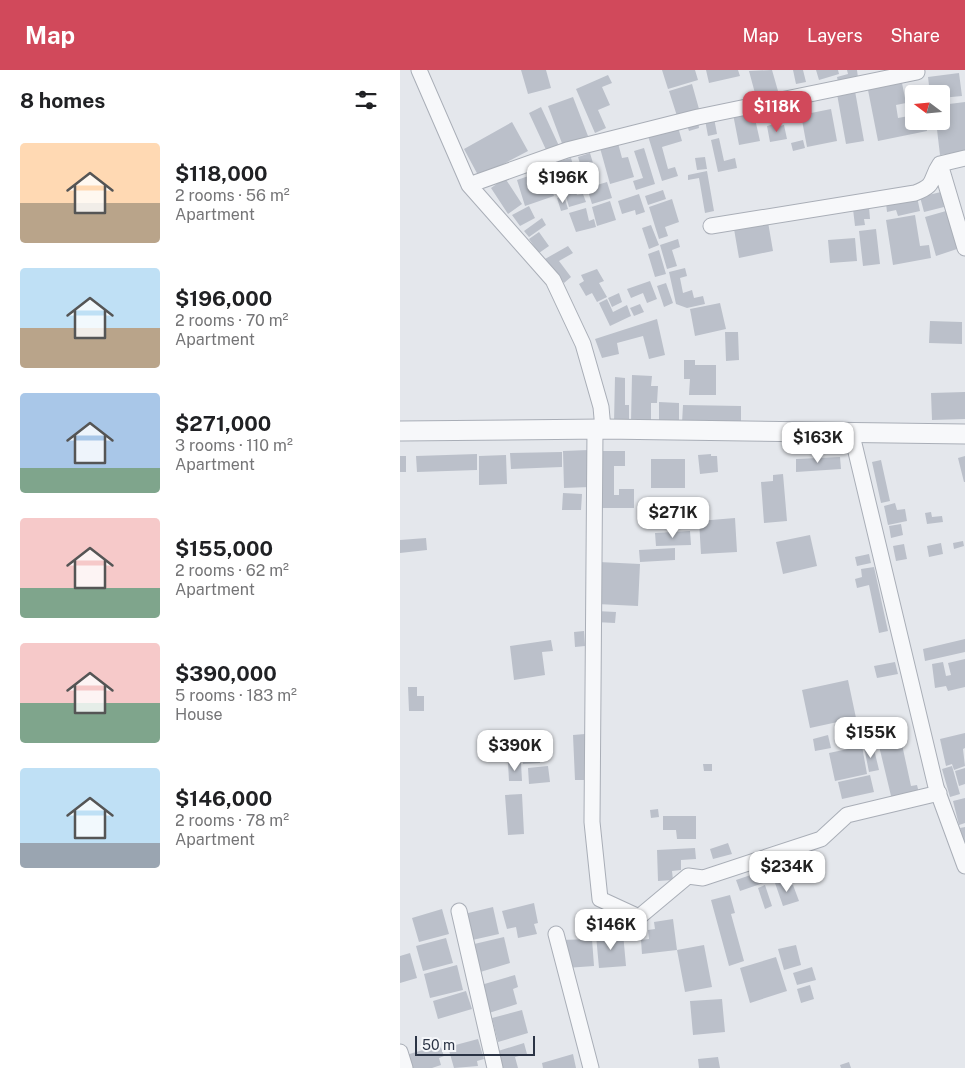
<!DOCTYPE html>
<html lang="en">
<head>
<meta charset="utf-8">
<style>
  :root { --surface:#fff; --page:#f6f6f6; --text:#202124; --muted:#757577; --accent:#d1495b }
  body { margin:0; font-family:"Public Sans",sans-serif; background:var(--page); color:var(--text); height:100vh; display:flex; flex-direction:column; font-size:19px; white-space:nowrap }
  * { box-sizing:border-box; margin:0 }
  p { font-size:16px; color:var(--muted) }
  .icon { flex:none; width:28px; height:28px; fill:none; stroke:currentColor; stroke-width:2; stroke-linecap:round; stroke-linejoin:round }
  .map { position:relative; flex:1; overflow:hidden }
  .details { display:flex; flex-direction:column; background:var(--surface); width:400px }
  .details>* { flex:none }
  .needle { width:32px; rotate:286deg }
  .buttons { position:absolute; left:505px; top:15px; display:grid; gap:10px }
  .buttons a { display:grid; place-items:center; width:45px; height:45px; border-radius:5px; background:var(--surface); box-shadow:0 2px 8px #0003; font-size:25px }
  .scale { position:absolute; left:15px; bottom:12px; width:120px; box-sizing:border-box; padding-left:5px; border:2px solid #2b3445; border-top:0; font-size:14px; line-height:18px; white-space:nowrap; color:#2b3445; -webkit-text-stroke:4px #f4f6f9; paint-order:stroke }
  .price { position:absolute; translate:-50% -42px; padding:0 11px; border-radius:10px; background:#fff; color:#222; font-size:16px; line-height:32px; filter:drop-shadow(0 1px 2px #0008) }
  .price::after { content:''; position:absolute; left:50%; top:30px; width:15px; height:11px; margin-left:-8px; background:inherit; clip-path:polygon(0 0,100% 0,50% 100%) }
  .price.active { background:var(--accent); color:#fff }
  ul { padding:0; list-style:none }
  li { display:flex; align-items:center; gap:15px; height:125px; padding:0 20px }
  li span { display:grid; place-items:center; flex:none; width:140px; height:100px; border-radius:5px; color:#555 }
  li>.icon { margin-inline-start:auto }
  span .icon { width:60px; height:60px; fill:#fffc; stroke-width:1 }
  li b { font-size:21px }
  h2 { display:flex; justify-content:space-between; align-items:center; height:60px; padding:0 20px; font-size:21px }
  header { display:flex; align-items:center; gap:30px; box-sizing:border-box; height:70px; padding:0 25px; background:var(--accent); color:#fff }
  header strong { font-size:24px }
  nav { display:flex; gap:28px; margin-inline-start:auto; font-size:18px }
  main { display:flex; flex:1; min-height:0 }
  .map>svg:first-child { display:block }
  .building { fill:#bbc0ca }
  .lines { fill:none; stroke-linecap:round; stroke-linejoin:round }
  .minor-casing { stroke:#a9aeb7; stroke-width:17 }
  .tertiary-casing { stroke:#a9aeb7; stroke-width:21 }
  .minor { stroke:#f7f8fa; stroke-width:15 }
  .tertiary { stroke:#f7f8fa; stroke-width:19 }
</style>
</head>
<body>
<header>
<strong>Map</strong>
<nav><a>Map</a><a>Layers</a><a>Share</a></nav>
</header>
<main>
<section class="details">
<h2>8 homes<svg class="icon" aria-label="filters" viewBox="0 0 24 24"><path d="M4 7h16M4 17h16"/><circle cx="9" cy="7" r="2"/><circle cx="15" cy="17" r="2"/></svg></h2>
<ul>
<li><span style="background:linear-gradient(#ffd9b3 60%,#b9a48a 0)"><svg class="icon" aria-label="home" viewBox="0 0 24 24"><path d="M3 11l9-7 9 7M6 9v11h12V9"/></svg></span><div><b>$118,000</b><p>2 rooms · 56 m²</p><p>Apartment</p></div></li>
<li><span style="background:linear-gradient(#bfe0f5 60%,#b9a48a 0)"><svg class="icon" aria-label="home" viewBox="0 0 24 24"><path d="M3 11l9-7 9 7M6 9v11h12V9"/></svg></span><div><b>$196,000</b><p>2 rooms · 70 m²</p><p>Apartment</p></div></li>
<li><span style="background:linear-gradient(#a9c7e8 75%,#7fa58c 0)"><svg class="icon" aria-label="home" viewBox="0 0 24 24"><path d="M3 11l9-7 9 7M6 9v11h12V9"/></svg></span><div><b>$271,000</b><p>3 rooms · 110 m²</p><p>Apartment</p></div></li>
<li><span style="background:linear-gradient(#f6c9c9 70%,#7fa58c 0)"><svg class="icon" aria-label="home" viewBox="0 0 24 24"><path d="M3 11l9-7 9 7M6 9v11h12V9"/></svg></span><div><b>$155,000</b><p>2 rooms · 62 m²</p><p>Apartment</p></div></li>
<li><span style="background:linear-gradient(#f6c9c9 60%,#7fa58c 0)"><svg class="icon" aria-label="home" viewBox="0 0 24 24"><path d="M3 11l9-7 9 7M6 9v11h12V9"/></svg></span><div><b>$390,000</b><p>5 rooms · 183 m²</p><p>House</p></div></li>
<li><span style="background:linear-gradient(#bfe0f5 75%,#9aa5b1 0)"><svg class="icon" aria-label="home" viewBox="0 0 24 24"><path d="M3 11l9-7 9 7M6 9v11h12V9"/></svg></span><div><b>$146,000</b><p>2 rooms · 78 m²</p><p>Apartment</p></div></li>
</ul>
</section>
<div class="map">
<svg width="565" height="998" viewBox="0 0 565 998">
  <rect width="100%" height="100%" fill="#e4e7ec"/>
  <path class="building" d="M 121,0 L 146,0 L 151,18 L 128,24 Z
    M 262,0 L 295,0 L 298,10 L 268,19 Z
    M 306,0 L 338,0 L 340,6 L 309,13 Z
    M 372,0 L 378,21 L 356,27 L 349,1 Z
    M 393,0 L 403,0 L 406,12 L 396,14 Z
    M 416,0 L 438,0 L 439,4 L 419,10 Z
    M 447,0 L 457,0 L 458,8 L 438,12 L 437,7 L 448,4 Z
    M 559,3 L 562,26 L 541,28 L 541,24 L 530,24 L 528,7 Z
    M 208,5 L 212,13 L 202,17 L 210,35 L 198,40 L 206,58 L 195,63 L 176,19 Z
    M 502,13 L 506,33 L 496,35 L 498,48 L 514,45 L 514,51 L 526,51 L 527,61 L 478,71 L 468,20 Z
    M 292,14 L 299,39 L 277,46 L 269,21 Z
    M 455,21 L 464,71 L 446,74 L 437,24 Z
    M 173,27 L 188,66 L 163,76 L 148,36 Z
    M 565,32 L 565,82 L 540,85 L 536,51 L 541,51 L 541,35 Z
    M 383,35 L 386,49 L 366,53 L 364,39 Z
    M 141,37 L 160,78 L 148,84 L 129,43 Z
    M 431,39 L 437,71 L 407,77 L 401,45 Z
    M 353,40 L 360,71 L 339,75 L 333,44 Z
    M 314,48 L 317,64 L 308,66 L 305,50 Z
    M 298,51 L 299,58 L 289,61 L 287,55 Z
    M 112,52 L 128,81 L 79,107 L 64,79 Z
    M 378,53 L 379,56 L 384,55 L 387,69 L 370,72 L 367,56 Z
    M 278,57 L 282,71 L 262,77 L 268,99 L 275,97 L 278,106 L 262,111 L 248,66 Z
    M 319,68 L 324,91 L 335,88 L 337,98 L 318,102 L 311,70 Z
    M 403,70 L 405,78 L 393,81 L 391,73 Z
    M 218,73 L 222,88 L 228,87 L 234,107 L 210,114 L 200,78 Z
    M 244,78 L 255,114 L 236,120 L 233,111 L 243,108 L 234,81 Z
    M 190,83 L 198,110 L 186,113 L 178,87 Z
    M 305,87 L 307,99 L 297,100 L 295,88 Z
    M 171,88 L 178,112 L 173,114 L 177,125 L 183,124 L 186,132 L 169,137 L 156,92 Z
    M 146,100 L 154,126 L 125,136 L 117,110 Z
    M 307,101 L 314,141 L 305,143 L 299,108 L 288,110 L 288,105 Z
    M 105,108 L 122,134 L 108,144 L 91,118 Z
    M 207,112 L 212,128 L 192,134 L 187,118 Z
    M 263,120 L 266,129 L 248,135 L 245,126 Z
    M 541,122 L 544,137 L 524,142 L 520,127 Z
    M 239,124 L 245,142 L 236,145 L 235,140 L 222,144 L 218,131 Z
    M 164,126 L 168,139 L 161,141 L 157,128 Z
    M 517,127 L 520,141 L 498,146 L 496,140 L 487,142 L 486,133 Z
    M 272,129 L 279,152 L 265,157 L 268,166 L 259,169 L 249,137 Z
    M 210,131 L 216,150 L 197,156 L 192,137 Z
    M 129,136 L 135,148 L 120,156 L 112,145 Z
    M 469,137 L 470,149 L 464,149 L 465,155 L 455,156 L 453,139 Z
    M 186,138 L 189,151 L 194,149 L 196,157 L 176,162 L 169,143 Z
    M 546,141 L 557,179 L 536,186 L 525,147 Z
    M 515,145 L 520,176 L 529,175 L 531,188 L 493,195 L 486,150 Z
    M 142,148 L 146,155 L 129,167 L 124,161 Z
    M 368,152 L 373,181 L 339,188 L 334,159 Z
    M 251,155 L 259,175 L 249,179 L 242,158 Z
    M 476,159 L 480,194 L 463,196 L 459,161 Z
    M 139,162 L 149,176 L 139,183 L 129,169 Z
    M 455,168 L 457,191 L 430,193 L 428,170 Z
    M 278,169 L 280,177 L 272,180 L 277,196 L 267,199 L 260,175 Z
    M 168,176 L 173,183 L 159,191 L 171,207 L 164,213 L 145,189 Z
    M 259,180 L 266,204 L 255,207 L 248,184 Z
    M 285,198 L 287,206 L 280,208 L 283,223 L 292,220 L 294,228 L 303,226 L 305,234 L 287,238 L 276,234 L 269,202 Z
    M 197,199 L 204,211 L 199,213 L 207,227 L 197,232 L 192,223 L 186,226 L 179,214 L 184,211 L 181,205 Z
    M 250,211 L 257,229 L 247,233 L 243,223 L 231,228 L 227,219 Z
    M 266,213 L 273,233 L 264,237 L 257,216 Z
    M 219,223 L 222,232 L 212,237 L 208,228 Z
    M 207,229 L 213,242 L 227,235 L 231,246 L 210,256 L 199,233 Z
    M 320,233 L 326,259 L 295,266 L 290,239 Z
    M 240,234 L 244,242 L 234,246 L 230,238 Z
    M 257,249 L 265,285 L 249,289 L 243,266 L 217,273 L 219,284 L 202,288 L 195,269 Z
    M 530,251 L 562,252 L 562,274 L 529,273 Z
    M 325,262 L 338,262 L 339,290 L 326,291 Z
    M 284,290 L 295,290 L 295,295 L 316,295 L 316,325 L 289,325 L 290,309 L 284,309 Z
    M 232,305 L 252,306 L 251,316 L 258,316 L 257,333 L 251,333 L 251,353 L 231,352 Z
    M 215,307 L 225,308 L 225,335 L 229,335 L 229,353 L 214,353 Z
    M 565,322 L 565,349 L 532,350 L 531,323 Z
    M 259,332 L 279,333 L 279,351 L 259,351 Z
    M 283,335 L 341,336 L 341,354 L 282,353 Z
    M 189,380 L 190,417 L 164,418 L 163,381 Z
    M 200,381 L 225,381 L 225,396 L 214,396 L 214,425 L 219,425 L 219,419 L 234,419 L 234,438 L 200,438 Z
    M 162,382 L 162,397 L 111,399 L 110,383 Z
    M 77,384 L 77,400 L 17,402 L 16,386 Z
    M 311,384 L 311,386 L 317,386 L 318,402 L 300,404 L 298,385 Z
    M 106,385 L 107,414 L 79,415 L 79,386 Z
    M 0,386 L 6,386 L 6,402 L 0,402 Z
    M 565,386 L 565,412 L 564,412 L 558,388 Z
    M 440,387 L 441,399 L 396,402 L 396,389 Z
    M 251,389 L 285,389 L 285,418 L 251,418 Z
    M 481,390 L 490,431 L 481,433 L 472,392 Z
    M 383,404 L 387,451 L 364,453 L 361,412 L 373,411 L 373,405 Z
    M 163,423 L 182,424 L 181,440 L 162,440 Z
    M 286,428 L 297,428 L 298,447 L 286,447 Z
    M 495,433 L 497,440 L 505,439 L 507,451 L 488,455 L 484,436 Z
    M 531,442 L 532,447 L 542,446 L 543,452 L 527,454 L 525,443 Z
    M 335,448 L 337,482 L 301,484 L 299,451 Z
    M 501,454 L 503,465 L 491,468 L 489,456 Z
    M 290,461 L 291,475 L 256,476 L 255,463 Z
    M 410,465 L 417,496 L 383,504 L 376,472 Z
    M 26,468 L 27,480 L 0,483 L 0,470 Z
    M 563,471 L 564,476 L 554,479 L 553,473 Z
    M 541,473 L 543,484 L 529,487 L 527,476 Z
    M 504,474 L 507,489 L 496,491 L 493,476 Z
    M 275,478 L 275,490 L 240,492 L 239,480 Z
    M 469,484 L 471,493 L 457,496 L 455,487 Z
    M 199,492 L 240,494 L 238,536 L 197,534 Z
    M 474,497 L 488,561 L 479,563 L 469,515 L 457,518 L 455,509 L 462,507 L 461,499 Z
    M 196,541 L 216,542 L 215,553 L 195,552 Z
    M 184,561 L 185,576 L 175,577 L 174,562 Z
    M 565,569 L 565,582 L 525,591 L 523,579 Z
    M 151,570 L 153,581 L 142,582 L 145,605 L 114,610 L 110,576 Z
    M 565,589 L 565,617 L 548,621 L 546,616 L 535,618 L 532,594 L 543,592 L 546,606 L 551,605 L 548,593 Z
    M 495,592 L 498,604 L 477,608 L 474,596 Z
    M 448,610 L 456,648 L 410,658 L 402,620 Z
    M 8,617 L 17,617 L 17,626 L 24,626 L 24,641 L 9,641 Z
    M 565,663 L 565,678 L 563,679 L 565,696 L 554,700 L 552,694 L 546,696 L 540,669 Z
    M 185,664 L 188,710 L 175,710 L 173,665 Z
    M 428,665 L 431,678 L 415,681 L 413,669 Z
    M 501,670 L 511,716 L 517,715 L 519,723 L 492,730 L 479,676 Z
    M 138,672 L 140,693 L 123,694 L 122,689 L 113,690 L 112,675 Z
    M 473,675 L 479,700 L 469,702 L 464,677 Z
    M 462,676 L 467,704 L 435,711 L 429,683 Z
    M 108,693 L 121,693 L 122,711 L 109,711 Z
    M 303,694 L 312,694 L 312,701 L 304,701 Z
    M 148,696 L 150,712 L 129,714 L 128,698 Z
    M 552,696 L 560,724 L 550,727 L 542,699 Z
    M 565,698 L 565,714 L 559,716 L 555,701 Z
    M 470,705 L 474,722 L 442,729 L 438,712 Z
    M 122,724 L 124,764 L 108,765 L 105,725 Z
    M 565,728 L 565,753 L 559,755 L 553,731 Z
    M 258,739 L 259,747 L 251,748 L 250,740 Z
    M 263,746 L 296,746 L 296,769 L 277,769 L 276,760 L 263,760 Z
    M 565,757 L 565,774 L 564,774 L 560,758 Z
    M 328,773 L 332,784 L 313,789 L 310,779 Z
    M 295,778 L 296,789 L 281,790 L 281,800 L 272,801 L 273,810 L 258,811 L 257,780 Z
    M 380,795 L 384,806 L 340,821 L 336,810 Z
    M 385,809 L 388,816 L 393,815 L 399,831 L 383,836 L 375,813 Z
    M 365,815 L 372,836 L 365,839 L 358,818 Z
    M 330,825 L 335,843 L 331,844 L 344,891 L 329,896 L 311,830 Z
    M 134,833 L 138,853 L 134,854 L 137,864 L 118,868 L 116,857 L 107,859 L 102,841 Z
    M 93,837 L 99,864 L 68,871 L 64,844 Z
    M 42,839 L 49,864 L 19,872 L 12,848 Z
    M 273,849 L 277,880 L 242,884 L 241,870 L 249,869 L 248,860 L 255,859 L 254,852 Z
    M 223,863 L 226,896 L 199,898 L 196,865 Z
    M 104,867 L 110,893 L 77,903 L 70,875 Z
    M 46,868 L 53,893 L 23,901 L 16,876 Z
    M 192,869 L 194,896 L 166,898 L 161,870 Z
    M 304,875 L 312,917 L 285,922 L 277,880 Z
    M 396,875 L 401,895 L 384,900 L 378,879 Z
    M 10,883 L 17,908 L 0,913 L 0,886 Z
    M 376,887 L 387,921 L 350,933 L 340,898 Z
    M 57,895 L 63,920 L 30,928 L 24,904 Z
    M 412,897 L 416,910 L 397,915 L 393,903 Z
    M 115,905 L 118,917 L 113,919 L 117,934 L 89,943 L 81,915 Z
    M 410,915 L 414,929 L 401,933 L 397,919 Z
    M 66,921 L 72,939 L 38,949 L 33,931 Z
    M 322,929 L 325,962 L 293,965 L 290,931 Z
    M 122,940 L 128,963 L 98,972 L 92,948 Z
    M 78,969 L 84,989 L 77,991 L 78,996 L 54,998 L 48,977 Z
    M 124,973 L 127,984 L 115,987 L 118,998 L 103,998 L 98,981 Z
    M 40,975 L 44,986 L 39,988 L 41,995 L 32,998 L 10,998 L 6,985 Z
    M 173,984 L 176,998 L 143,998 L 142,993 Z
    M 318,987 L 320,998 L 299,998 L 298,989 Z
    M 449,992 L 451,998 L 441,998 L 440,995 Z"/>
  <g class="lines">
    <g class="minor-casing">
      <path id="minor" d="M 19,0 L 69,115 L 153,210 L 183,274 L 201,337 L 203,359
        M 540,94 L 565,178
        M 69,115 L 167,80 L 298,47 L 517,2
        M 311,156 L 515,123 C 537,115 529,110 540,94 L 565,88
        M 195,360 L 192,752 L 200,829 L 239,847 L 288,806 L 303,808 L 421,769 L 447,745 L 539,723
        M 451,361 L 536,717 L 565,796
        M 59,841 L 95,998
        M 156,864 L 191,998
        M 0,982 L 5,998"/>
    </g>
    <g class="tertiary-casing">
      <path id="tertiary" d="M 0,361 L 203,359 L 565,364"/>
    </g>
    <use href="#minor" class="minor"/>
    <use href="#tertiary" class="tertiary"/>
  </g>
</svg>
<div class="buttons">
<a><svg class="needle" viewBox="-14 -14 28 28"><path d="M0-13l5 13h-10z" fill="#e53935"/><path d="M0 13l5-13h-10z" fill="#757577"/></svg></a>
</div>
<div class="scale">50 m</div>
<b class="price active" style="left:377px;top:63px">$118K</b>
<b class="price" style="left:163px;top:134px">$196K</b>
<b class="price" style="left:418px;top:394px">$163K</b>
<b class="price" style="left:273px;top:469px">$271K</b>
<b class="price" style="left:471px;top:689px">$155K</b>
<b class="price" style="left:115px;top:702px">$390K</b>
<b class="price" style="left:387px;top:823px">$234K</b>
<b class="price" style="left:211px;top:881px">$146K</b>
</div>
</main>
</body>
</html>
